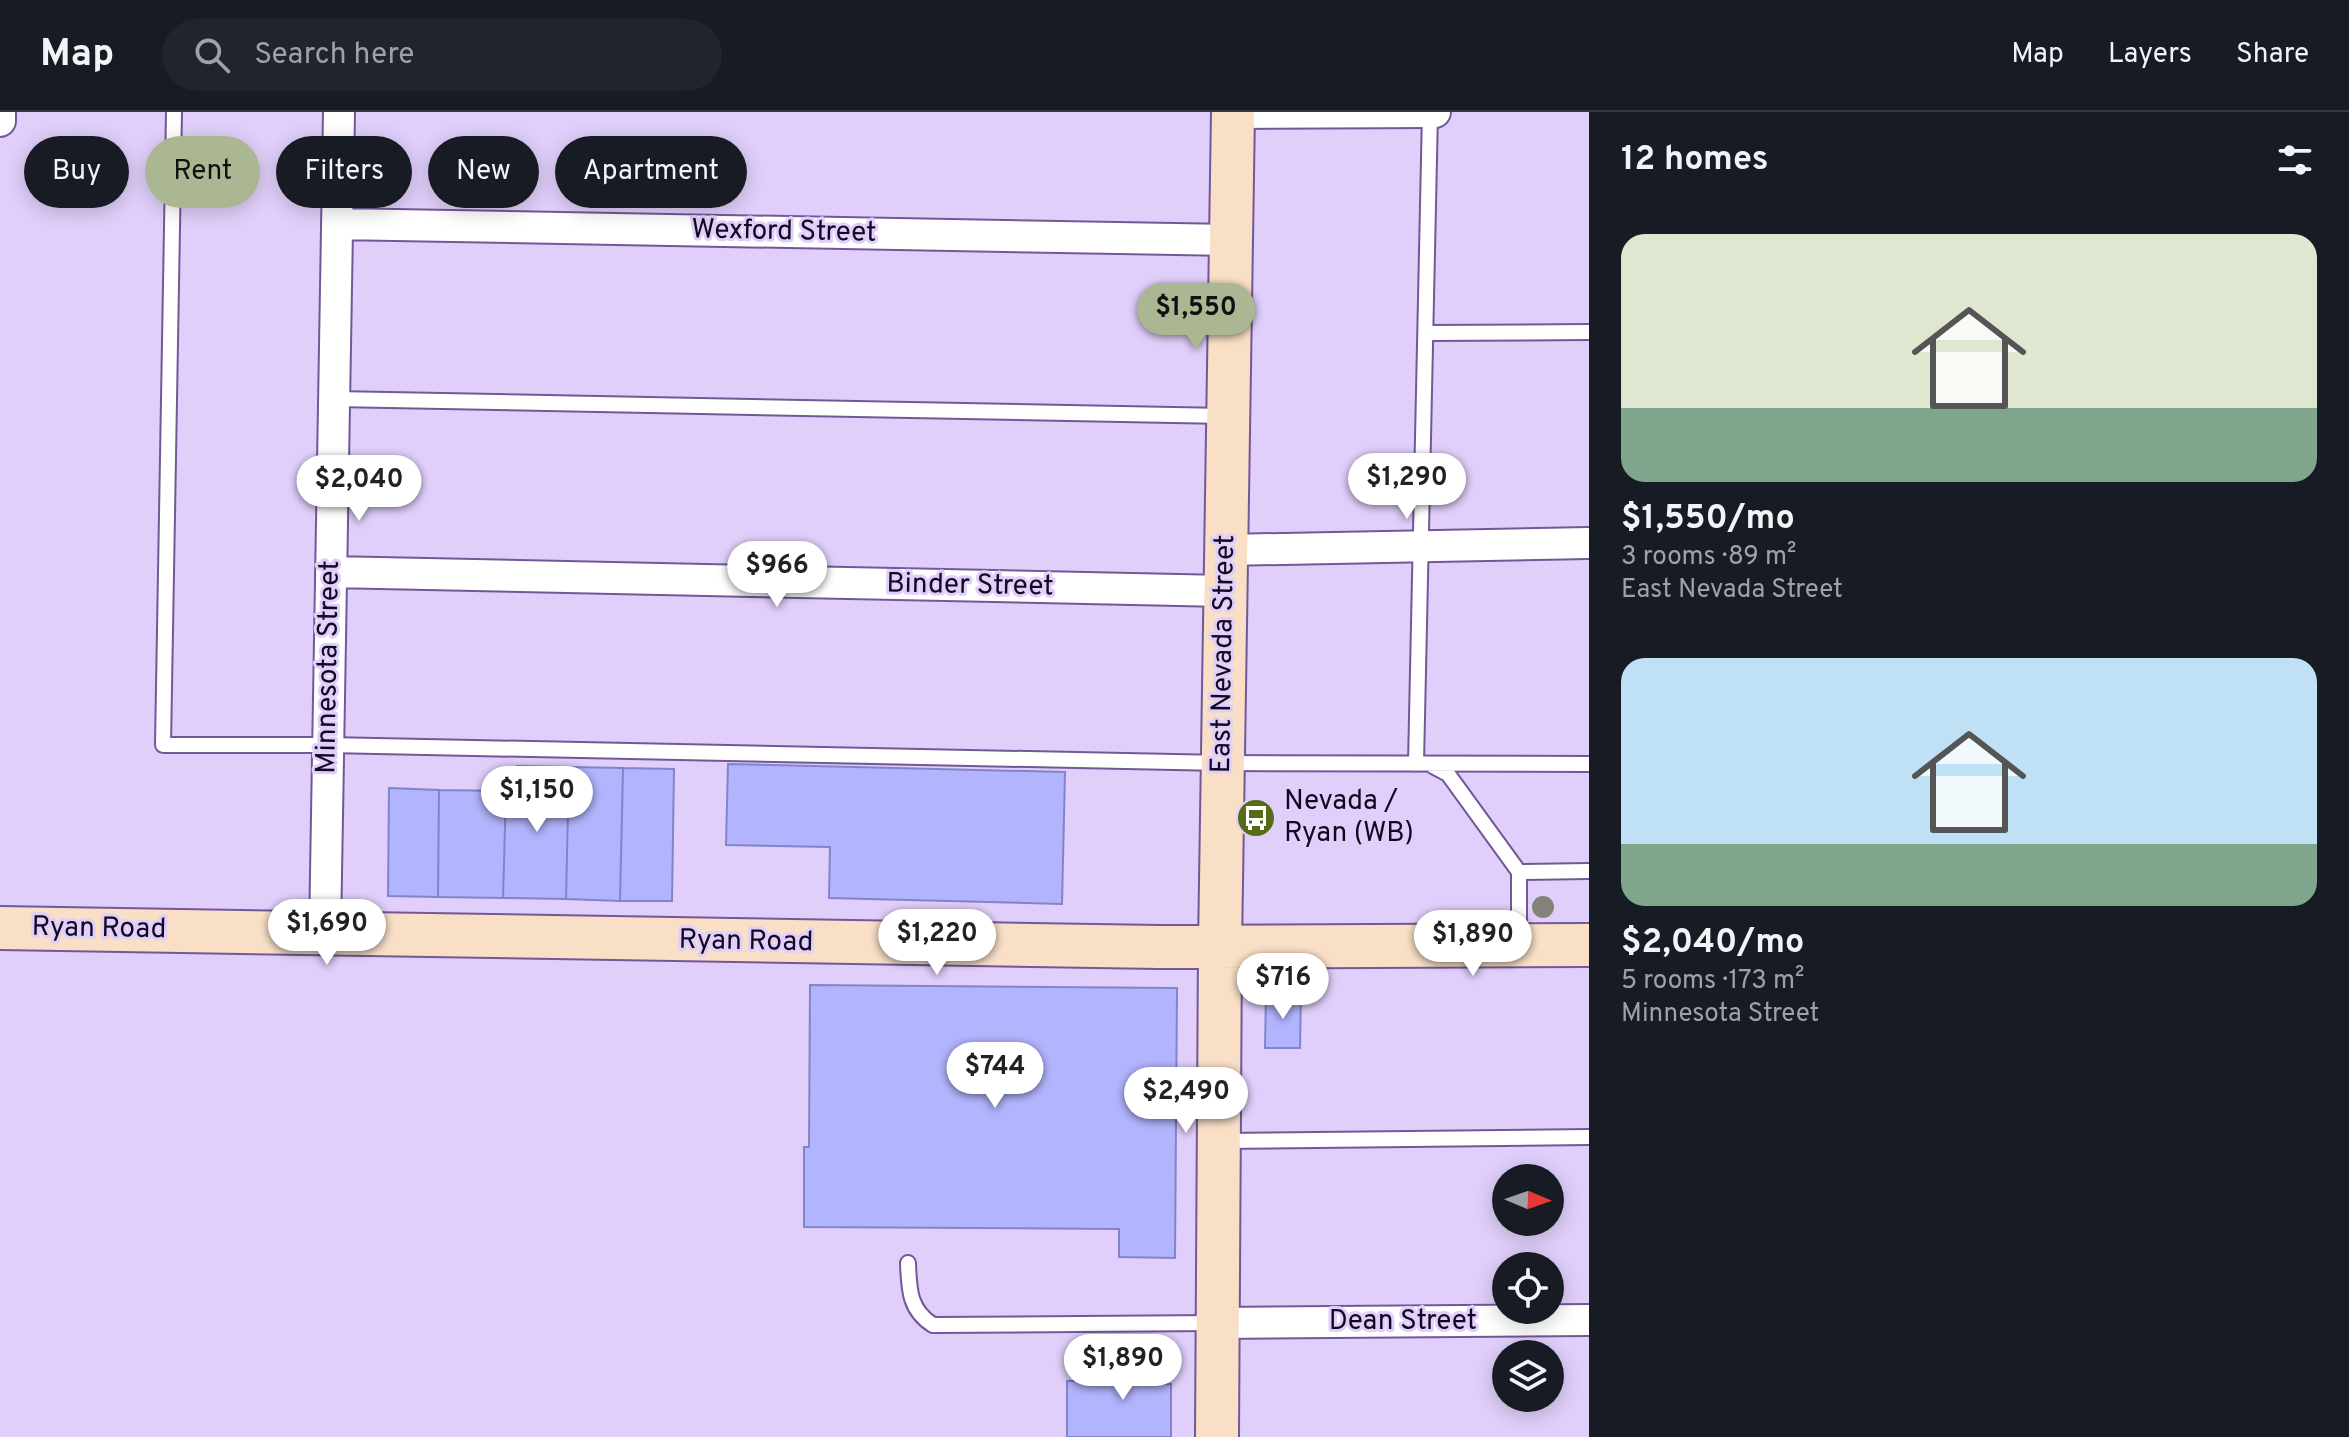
<!DOCTYPE html>
<html lang="en">
<head>
<meta charset="utf-8">
<style>
  :root { --surface:#171b24; --page:#20242c; --text:#f1f3f6; --muted:#9ea1a6; --line:#363941; --accent:#abb693 }
  body { margin:0; font-family:Overpass,sans-serif; background:var(--page); color:var(--text); height:100vh; display:flex; flex-direction:column; font-size:30px; white-space:nowrap }
  * { box-sizing:border-box; margin:0 }
  p { font-size:26px; color:var(--muted) }
  .icon { flex:none; width:44px; height:44px; fill:none; stroke:currentColor; stroke-width:2; stroke-linecap:round; stroke-linejoin:round }
  .map { position:relative; flex:1; overflow:hidden }
  .panel { display:flex; flex-direction:column; background:var(--surface); width:760px }
  .panel>* { flex:none }
  .top-card { position:absolute; left:24px; top:24px; width:760px; height:72px; display:flex; gap:16px }
  .needle { width:52px; rotate:92deg }
  .tools { position:absolute; left:1492px; top:1052px; display:grid; gap:16px }
  .tools a { display:grid; place-items:center; width:72px; height:72px; border-radius:50%; background:var(--surface); box-shadow:0 4px 20px #0003; font-size:40px }
  .price { position:absolute; translate:-50% -68px; padding:0 18px; border-radius:28px; background:#fff; color:#222; font-size:26px; line-height:52px; filter:drop-shadow(0 2px 4px #0008) }
  .price::after { content:''; position:absolute; left:50%; top:48px; width:24px; height:18px; margin-left:-12px; background:inherit; clip-path:polygon(0 0,100% 0,50% 100%) }
  .price.current { background:var(--accent); color:#111 }
  ul { padding:0; list-style:none }
  li { display:grid; align-content:center; gap:16px; height:424px; padding:0 32px }
  li span { display:grid; place-items:center; height:248px; border-radius:24px; color:#555 }
  li>.icon { margin-inline-start:auto }
  span .icon { width:144px; height:144px; fill:#fffc; stroke-width:1 }
  li b { font-size:34px }
  h2 { display:flex; justify-content:space-between; align-items:center; height:96px; padding:0 32px; font-size:34px }
  .chip { padding:0 28px; border-radius:36px; background:var(--surface); box-shadow:0 4px 20px #0003; font-size:28px; line-height:72px }
  .chip.current { background:var(--accent); color:#111 }
  header { display:flex; align-items:center; gap:48px; box-sizing:border-box; height:112px; padding:0 40px; background:var(--surface); border-bottom:2px solid var(--line) }
  header strong { font-size:38px }
  nav { display:flex; gap:44px; margin-inline-start:auto; font-size:28px }
  .search { width:560px; height:72px; background:var(--page); display:flex; align-items:center; gap:20px; box-sizing:border-box; padding:0 28px; border-radius:44px; color:var(--muted); font-size:30px }
  main { display:flex; flex:1; min-height:0 }
  .map>svg:first-child { display:block }
  .building { fill:#b2b4fd; stroke:#8383c9; stroke-width:2 }
  .lines { fill:none; stroke-linecap:round; stroke-linejoin:round }
  .lane-casing { stroke:#735798; stroke-width:18 }
  .street-casing { stroke:#735798; stroke-width:34 }
  .secondary-casing { stroke:#735798; stroke-width:46 }
  .lane { stroke:#fff; stroke-width:14 }
  .street { stroke:#fff; stroke-width:30 }
  .secondary { stroke:#f8dfc6; stroke-width:42 }
  .tree { fill:#83837a }
  .labels { text-anchor:middle; dominant-baseline:central; stroke-width:6; stroke-linejoin:round; paint-order:stroke }
  .street-label { font-size:28px; fill:#130821; stroke:#e0cffa }
  .poi-label { font-size:28px; fill:#130821; stroke:#e0cffa; text-anchor:start }
</style>
</head>
<body>
<header>
<strong>Map</strong>
<div class="search"><svg class="icon" aria-label="search" viewBox="0 0 24 24"><circle cx="10" cy="10" r="6"/><path d="M15 15l6 6"/></svg>Search here</div>
<nav><a>Map</a><a>Layers</a><a>Share</a></nav>
</header>
<main>
<div class="map">
<svg width="1589" height="1325" viewBox="0 0 1589 1325">
  <rect width="100%" height="100%" fill="#e0cffa"/>
  <path class="building" d="M 728,652 L 1065,660 L 1062,792 L 829,786 L 830,735 L 726,733 Z
    M 517,654 L 569,655 L 566,787 L 503,786 L 506,679 L 517,679 Z
    M 569,655 L 623,656 L 620,789 L 566,787 Z
    M 623,656 L 674,657 L 672,789 L 620,789 Z
    M 389,676 L 439,678 L 438,785 L 388,784 Z
    M 439,678 L 506,679 L 503,786 L 438,785 Z
    M 810,873 L 1177,876 L 1175,1146 L 1119,1145 L 1119,1117 L 804,1115 L 804,1035 L 809,1035 Z
    M 1266,882 L 1301,882 L 1300,936 L 1265,936 Z
    M 1125,1238 L 1164,1238 L 1164,1272 L 1171,1272 L 1171,1325 L 1067,1325 L 1067,1269 L 1125,1269 Z"/>
  <g class="lines">
    <g class="lane-casing">
      <path id="lane" d="M 174,0 L 163,633 L 328,633 L 1223,651 L 1589,652
        M 1426,221 L 1589,220
        M 334,287 L 1226,304
        M 1416,652 L 1430,0
        M 1433,654 L 1448,662 L 1519,760
        M 1519,829 L 1519,760 L 1589,759
        M 1223,1029 L 1589,1025
        M 908,1151 C 909,1177 909,1198 933,1213 L 1214,1211"/>
    </g>
    <g class="street-casing">
      <path id="street" d="M 1233,1 L 1435,0
        M 0,9 L 0,0
        M 337,112 L 1232,128
        M 1226,438 L 1589,431
        M 331,460 L 1225,479
        M 325,821 L 339,0
        M 1218,1211 L 1589,1208"/>
    </g>
    <g class="secondary-casing">
      <path id="secondary" d="M 0,816 L 1159,835 L 1589,833
        M 1217,1325 L 1220,834 L 1233,0"/>
    </g>
    <use href="#lane" class="lane"/>
    <use href="#street" class="street"/>
    <use href="#secondary" class="secondary"/>
  </g>
  <circle class="tree" cx="1543" cy="795" r="11"/>
  <defs>
    <g id="bus-disc" transform="scale(2)"><circle r="9.5" fill="#566b19" stroke="#e0cffa"/><path d="M-5-6H5V4H4V6H2V4H-2V6H-4V4H-5ZM-3.5-4V0h7V-4ZM-3.5 1.2v1.5H-2V1.2ZM2 1.2v1.5H3.5V1.2Z" fill="#fff"/></g>
  </defs>
  <g fill-rule="evenodd">
    <use href="#bus-disc" x="1256" y="706"/>
  </g>
  <g class="labels">
    <g class="street-label">
      <text transform="translate(784 120) rotate(1)">Wexford Street</text>
      <text transform="translate(970 474) rotate(1)">Binder Street</text>
      <text transform="translate(1224 542) rotate(-89)">East Nevada Street</text>
      <text transform="translate(329 555) rotate(-89)">Minnesota Street</text>
      <text transform="translate(99 817) rotate(1)">Ryan Road</text>
      <text transform="translate(746 830) rotate(1)">Ryan Road</text>
      <text x="1403" y="1210">Dean Street</text>
    </g>
    <g class="poi-label">
      <text x="1284" y="690">Nevada /<tspan x="1284" dy="32">Ryan (WB)</tspan></text>
    </g>
  </g>
</svg>
<div class="tools">
<a><svg class="needle" viewBox="-14 -14 28 28"><path d="M0-13l5 13h-10z" fill="#e53935"/><path d="M0 13l5-13h-10z" fill="#9ea1a6"/></svg></a>
<a><svg class="icon" aria-label="locate" viewBox="0 0 24 24"><circle cx="12" cy="12" r="6"/><path d="M12 2v4M12 18v4M2 12h4M18 12h4"/></svg></a>
<a><svg class="icon" aria-label="layers" viewBox="0 0 24 24"><path d="M12 4l9 5-9 5-9-5zM3 14l9 5 9-5"/></svg></a>
</div>
<b class="price current" style="left:1196px;top:239px">$1,550</b>
<b class="price" style="left:1407px;top:409px">$1,290</b>
<b class="price" style="left:359px;top:411px">$2,040</b>
<b class="price" style="left:777px;top:497px">$966</b>
<b class="price" style="left:537px;top:722px">$1,150</b>
<b class="price" style="left:327px;top:855px">$1,690</b>
<b class="price" style="left:937px;top:865px">$1,220</b>
<b class="price" style="left:1473px;top:866px">$1,890</b>
<b class="price" style="left:1283px;top:909px">$716</b>
<b class="price" style="left:995px;top:998px">$744</b>
<b class="price" style="left:1186px;top:1023px">$2,490</b>
<b class="price" style="left:1123px;top:1290px">$1,890</b>
<div class="top-card">
<a class="chip">Buy</a>
<a class="chip current">Rent</a>
<a class="chip">Filters</a>
<a class="chip">New</a>
<a class="chip">Apartment</a>
</div>
</div>
<section class="panel">
<h2>12 homes<svg class="icon" aria-label="filters" viewBox="0 0 24 24"><path d="M4 7h16M4 17h16"/><circle cx="9" cy="7" r="2"/><circle cx="15" cy="17" r="2"/></svg></h2>
<ul>
<li><span style="background:linear-gradient(#dfe7d0 70%,#7fa58c 0)"><svg class="icon" aria-label="home" viewBox="0 0 24 24"><path d="M3 11l9-7 9 7M6 9v11h12V9"/></svg></span><div><b>$1,550/mo</b><p>3 rooms · 89 m²</p><p>East Nevada Street</p></div></li>
<li><span style="background:linear-gradient(#bfe0f5 75%,#7fa58c 0)"><svg class="icon" aria-label="home" viewBox="0 0 24 24"><path d="M3 11l9-7 9 7M6 9v11h12V9"/></svg></span><div><b>$2,040/mo</b><p>5 rooms · 173 m²</p><p>Minnesota Street</p></div></li>
</ul>
</section>
</main>
</body>
</html>
